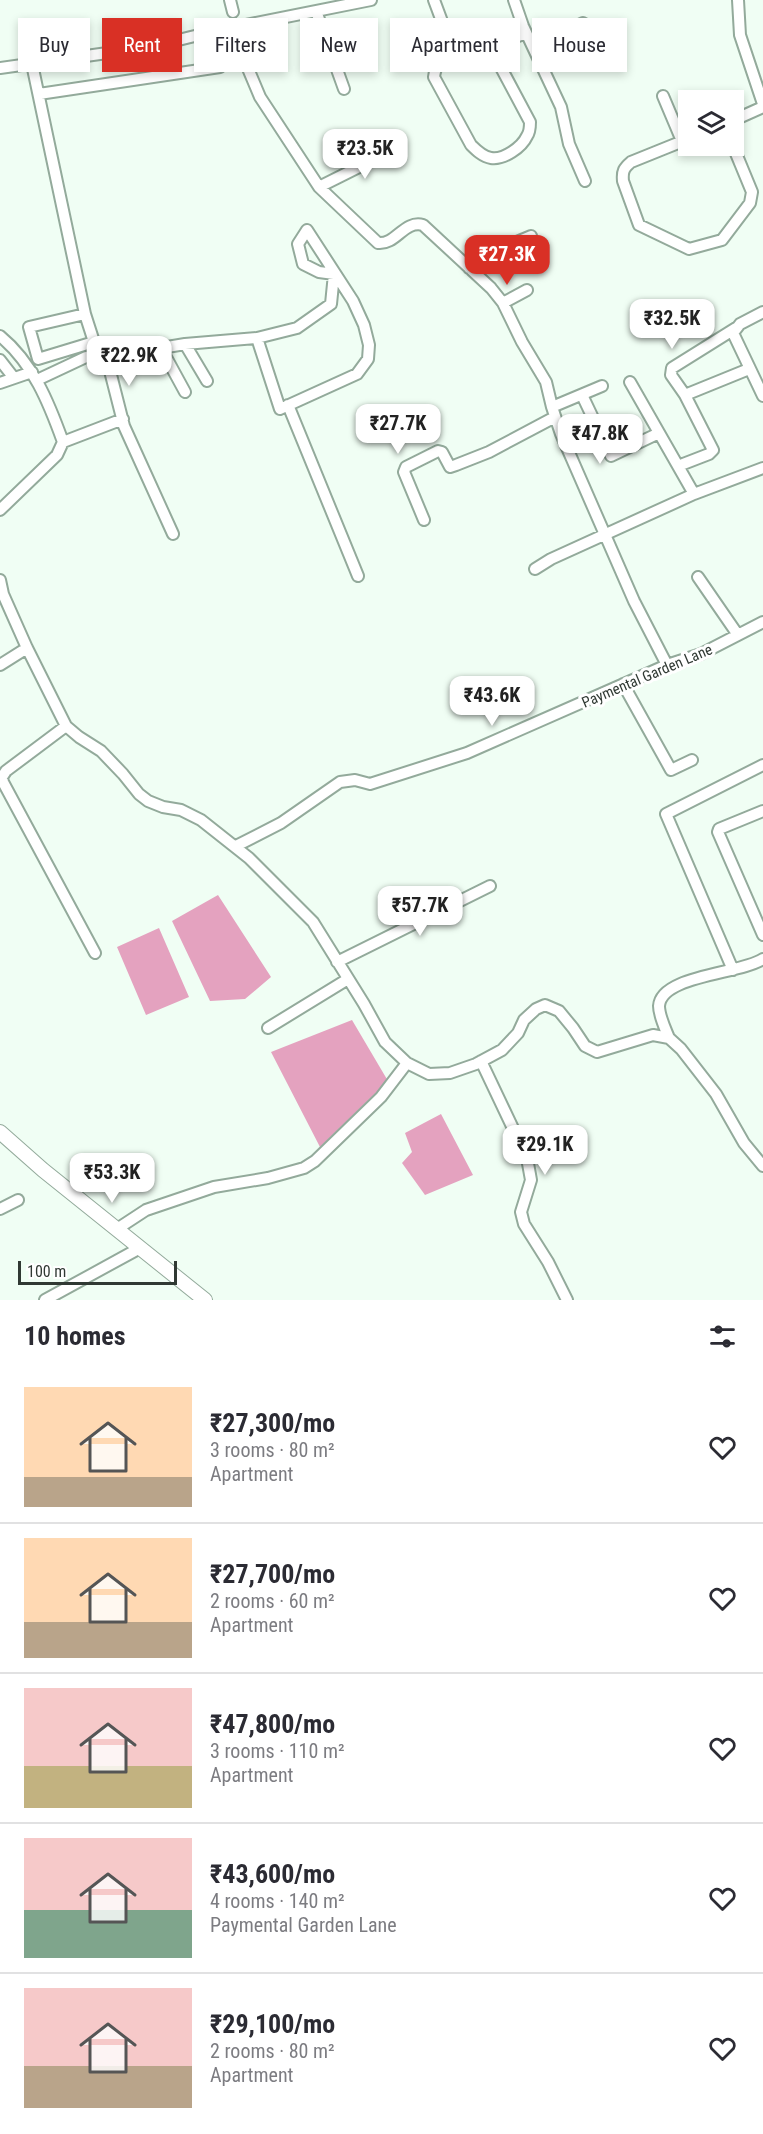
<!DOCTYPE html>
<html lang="en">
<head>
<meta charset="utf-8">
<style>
  :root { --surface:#fff; --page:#f2f2f3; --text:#2b2b33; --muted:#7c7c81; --line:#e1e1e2; --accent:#d93025 }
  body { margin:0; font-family:"Roboto Condensed",sans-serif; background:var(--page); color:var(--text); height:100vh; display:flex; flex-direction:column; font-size:22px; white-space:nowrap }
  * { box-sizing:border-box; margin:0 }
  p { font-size:20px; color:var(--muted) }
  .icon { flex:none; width:33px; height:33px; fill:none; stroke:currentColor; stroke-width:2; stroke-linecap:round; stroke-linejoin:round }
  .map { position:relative; height:1300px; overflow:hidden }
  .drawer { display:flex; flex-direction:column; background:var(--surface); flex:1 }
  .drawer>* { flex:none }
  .hud { position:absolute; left:18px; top:18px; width:728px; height:54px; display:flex; gap:12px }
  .buttons { position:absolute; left:678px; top:90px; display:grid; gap:12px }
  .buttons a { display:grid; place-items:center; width:66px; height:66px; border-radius:0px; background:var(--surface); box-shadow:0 3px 9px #0003; font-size:30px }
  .scale { position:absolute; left:18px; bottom:15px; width:159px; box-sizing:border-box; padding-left:6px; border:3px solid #303933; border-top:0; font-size:16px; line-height:21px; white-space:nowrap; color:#303933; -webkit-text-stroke:4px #fff; paint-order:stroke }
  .price { position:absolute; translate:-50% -51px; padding:0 14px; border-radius:12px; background:#fff; color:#222; font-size:20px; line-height:39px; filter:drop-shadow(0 2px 3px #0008) }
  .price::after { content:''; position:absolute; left:50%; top:36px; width:18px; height:14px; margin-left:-9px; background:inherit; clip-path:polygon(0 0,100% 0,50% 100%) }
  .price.active { background:var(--accent); color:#fff }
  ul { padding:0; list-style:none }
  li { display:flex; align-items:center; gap:18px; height:150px; padding:0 24px }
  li+li { border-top:2px solid var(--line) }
  li span { display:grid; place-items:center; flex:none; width:168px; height:120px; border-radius:0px; color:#555 }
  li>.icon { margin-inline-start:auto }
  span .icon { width:72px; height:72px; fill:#fffc; stroke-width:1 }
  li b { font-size:26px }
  h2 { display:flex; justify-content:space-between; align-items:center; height:72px; padding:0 24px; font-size:26px }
  .chip { padding:0 21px; border-radius:0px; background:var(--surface); box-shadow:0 3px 9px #0003; font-size:21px; line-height:54px }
  .chip.active { background:var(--accent); color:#fff }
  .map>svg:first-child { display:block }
  .water { fill:#e4a2bf }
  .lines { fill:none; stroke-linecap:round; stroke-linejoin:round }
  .minor-casing { stroke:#93aa9b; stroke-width:14 }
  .major-casing { stroke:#93aa9b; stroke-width:16 }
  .minor { stroke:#fff; stroke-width:10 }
  .major { stroke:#fff; stroke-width:14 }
  .labels { text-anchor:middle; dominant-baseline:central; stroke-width:6; stroke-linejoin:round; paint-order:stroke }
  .street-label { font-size:15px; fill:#303933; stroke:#fff }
</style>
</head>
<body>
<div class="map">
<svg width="763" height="1300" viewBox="0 0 763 1300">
  <rect width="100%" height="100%" fill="#f0fef4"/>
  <path class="water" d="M 218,895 L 271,977 L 245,999 L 210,1001 L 172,921 Z
    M 159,928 L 189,997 L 146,1015 L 117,947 Z
    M 352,1020 L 388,1081 L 320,1147 L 271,1052 Z
    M 441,1114 L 473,1175 L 425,1195 L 402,1163 L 412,1152 L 405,1133 Z"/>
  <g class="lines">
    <g class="minor-casing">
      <path id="minor" d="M 230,0 L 233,12
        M 434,0 L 450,43 L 458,49 L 487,48 L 526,33
        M 514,0 L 523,26 L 561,107 L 569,144 L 585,181
        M 738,0 L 740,35 L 763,104
        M 316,11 L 344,89
        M 231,28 L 260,97 L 319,187 L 378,243 C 396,245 404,220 423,225 L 491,288 L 503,303 L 522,342 L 546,382 L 552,407 L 561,434 L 634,601 L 667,665
        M 533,47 L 583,23
        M 458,49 C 445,58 436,60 434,77 L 471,145 C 476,150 483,157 491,158 C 504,160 522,147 527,136 C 530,132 530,127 530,122 L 490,47
        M 32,64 L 85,314
        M 0,68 L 150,47 L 211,32 L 371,0
        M 39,94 L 220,67 L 211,32
        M 663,96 L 682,141
        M 734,120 L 763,107
        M 688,139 L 631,162 C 624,168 622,171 623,181 L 639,225 L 689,249 L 722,240 L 750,203 L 752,192 L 733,146
        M 319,187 L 359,167 L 397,144
        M 469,268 L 493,252 L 531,236
        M 503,303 L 527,290
        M 763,312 L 740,324 L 733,333 L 763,396
        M 0,336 C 33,363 49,403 63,442 L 57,455 L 0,510
        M 94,342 L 85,314 L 29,327 L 38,359 L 94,342 L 114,356 L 185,344 L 257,338 L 280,409 L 357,374 L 368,359 L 369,345 L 364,325 L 353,301 L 307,230 L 298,244 L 303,264 L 319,272 L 334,274 L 331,304 L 297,328 L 257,338
        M 185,344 L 207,381
        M 161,348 L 185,392
        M 0,360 L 14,378
        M 108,363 L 124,426 L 173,534
        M 37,380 L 86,357
        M 0,383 L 32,372
        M 582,395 L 611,456 L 659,433
        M 685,395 L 671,375 L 672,368 L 736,328
        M 288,405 L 358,576
        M 552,407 L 602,386
        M 63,442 L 123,419
        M 678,466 L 709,454 L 713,450 L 685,395 L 749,369
        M 694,494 L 763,468
        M 424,520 L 404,472 L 406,467 L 438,451 L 442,452 L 450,467 L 456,465 L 489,452 L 555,417
        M 535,569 L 551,559 L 694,494 L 630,382
        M 698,577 L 738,635
        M 0,580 L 3,594 L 27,648 L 66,726 L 79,737 L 101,751 L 123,774 L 139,794 L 148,801 L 163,807 L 181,810 L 201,820 L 249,858 L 313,922 L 364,1004 L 385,1042 L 407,1063 L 429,1074 L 450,1073 L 476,1064 L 502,1050 L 518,1033 L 524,1020 L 536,1009 L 545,1005 L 559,1011 L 573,1028 L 585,1046 L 597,1052 L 653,1035 L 669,1038 L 681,1049 L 716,1094 L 744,1143 L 763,1166
        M 0,665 L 27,648
        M 623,684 L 671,770 L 692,760
        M 66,726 L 6,771 L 2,777 L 3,782 L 95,953
        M 763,811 L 719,829 L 718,832 L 763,935
        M 236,846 L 281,823 L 340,782 L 355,780 L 370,784 L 467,753 L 667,665 L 701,654 L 763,622
        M 337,962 L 490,886
        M 733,970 L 666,814 L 763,765
        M 268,1028 L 348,979
        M 669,1038 C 665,1028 659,1016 659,1006 C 661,975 741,974 763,959
        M 481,1061 L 527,1158 L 531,1180 L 521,1212 L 524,1224 L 548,1262 L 567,1300
        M 0,1209 L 18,1200
        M 117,1229 L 146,1210 L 214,1187 L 268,1178 L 304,1168 L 315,1161 L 381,1097 L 407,1063
        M 45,1300 L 140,1248"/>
    </g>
    <g class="major-casing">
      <path id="major" d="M 0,1132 L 43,1170 L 205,1300"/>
    </g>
    <use href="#minor" class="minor"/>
    <use href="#major" class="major"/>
  </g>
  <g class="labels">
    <g class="street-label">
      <text transform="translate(647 676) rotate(-23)">Paymental Garden Lane</text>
    </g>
  </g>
</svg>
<div class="buttons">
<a><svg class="icon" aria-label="layers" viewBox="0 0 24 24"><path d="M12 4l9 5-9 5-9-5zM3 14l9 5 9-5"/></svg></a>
</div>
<div class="scale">100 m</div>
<b class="price" style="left:365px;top:180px">₹23.5K</b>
<b class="price active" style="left:507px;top:286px">₹27.3K</b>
<b class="price" style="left:672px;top:350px">₹32.5K</b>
<b class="price" style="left:129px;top:387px">₹22.9K</b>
<b class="price" style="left:398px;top:455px">₹27.7K</b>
<b class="price" style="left:600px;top:465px">₹47.8K</b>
<b class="price" style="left:492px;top:727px">₹43.6K</b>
<b class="price" style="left:420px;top:937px">₹57.7K</b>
<b class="price" style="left:545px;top:1176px">₹29.1K</b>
<b class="price" style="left:112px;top:1204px">₹53.3K</b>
<div class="hud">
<a class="chip">Buy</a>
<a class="chip active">Rent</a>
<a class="chip">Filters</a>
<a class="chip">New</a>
<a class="chip">Apartment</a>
<a class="chip">House</a>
</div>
</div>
<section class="drawer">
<h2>10 homes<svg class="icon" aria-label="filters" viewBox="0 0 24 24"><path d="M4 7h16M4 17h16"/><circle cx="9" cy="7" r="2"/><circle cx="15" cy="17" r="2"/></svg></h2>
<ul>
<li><span style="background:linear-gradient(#ffd9b3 75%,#b9a48a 0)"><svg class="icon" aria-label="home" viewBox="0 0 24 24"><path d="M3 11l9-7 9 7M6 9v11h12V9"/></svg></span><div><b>₹27,300/mo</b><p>3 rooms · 80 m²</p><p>Apartment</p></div><svg class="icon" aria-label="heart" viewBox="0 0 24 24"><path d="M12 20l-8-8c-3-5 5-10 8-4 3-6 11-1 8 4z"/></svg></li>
<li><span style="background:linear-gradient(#ffd9b3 70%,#b9a48a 0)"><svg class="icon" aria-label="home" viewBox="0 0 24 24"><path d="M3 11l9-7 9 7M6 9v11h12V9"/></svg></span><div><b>₹27,700/mo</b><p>2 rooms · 60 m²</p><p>Apartment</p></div><svg class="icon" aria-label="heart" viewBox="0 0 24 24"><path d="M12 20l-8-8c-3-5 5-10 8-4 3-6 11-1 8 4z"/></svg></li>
<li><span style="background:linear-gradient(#f6c9c9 65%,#c2b280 0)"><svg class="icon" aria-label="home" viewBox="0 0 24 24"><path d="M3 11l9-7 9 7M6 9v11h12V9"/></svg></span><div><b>₹47,800/mo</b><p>3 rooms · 110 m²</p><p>Apartment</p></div><svg class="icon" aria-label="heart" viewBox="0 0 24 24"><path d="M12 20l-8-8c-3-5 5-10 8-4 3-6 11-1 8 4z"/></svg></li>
<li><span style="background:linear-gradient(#f6c9c9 60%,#7fa58c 0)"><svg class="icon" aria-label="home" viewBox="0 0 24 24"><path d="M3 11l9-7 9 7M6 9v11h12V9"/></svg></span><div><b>₹43,600/mo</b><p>4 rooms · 140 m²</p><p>Paymental Garden Lane</p></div><svg class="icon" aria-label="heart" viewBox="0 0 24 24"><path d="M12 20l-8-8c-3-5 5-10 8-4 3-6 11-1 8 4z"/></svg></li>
<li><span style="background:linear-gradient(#f6c9c9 65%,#b9a48a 0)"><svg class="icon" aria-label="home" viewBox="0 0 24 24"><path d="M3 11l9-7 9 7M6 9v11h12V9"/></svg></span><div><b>₹29,100/mo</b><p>2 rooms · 80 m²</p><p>Apartment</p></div><svg class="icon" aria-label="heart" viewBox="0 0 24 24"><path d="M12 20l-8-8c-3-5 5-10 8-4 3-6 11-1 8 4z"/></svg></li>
</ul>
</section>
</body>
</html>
